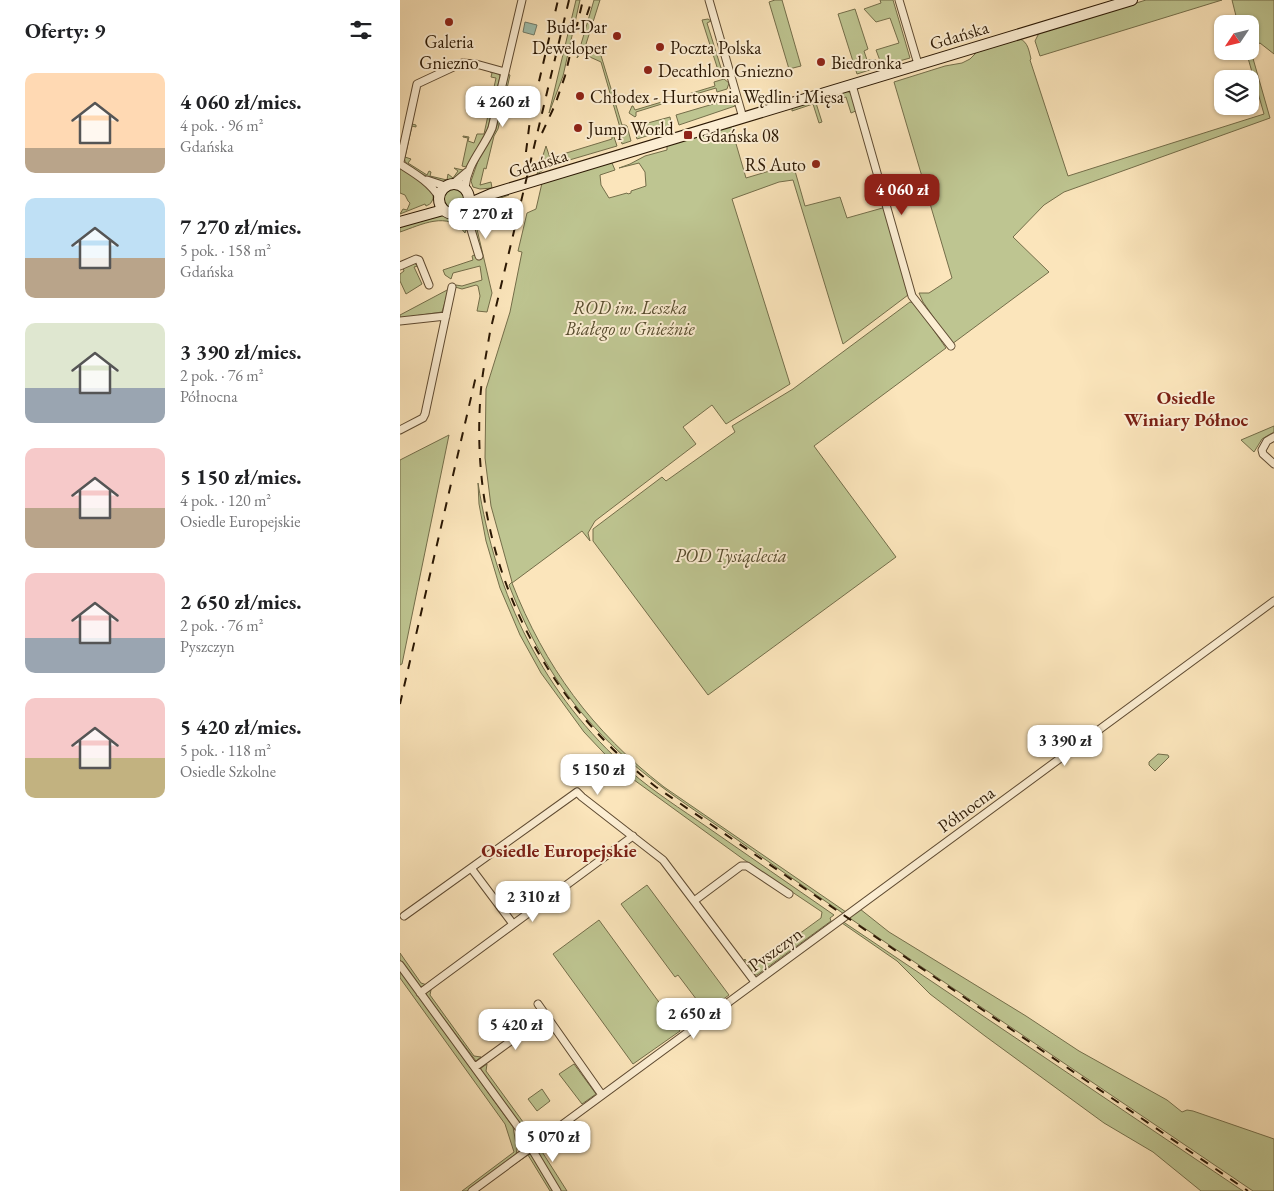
<!DOCTYPE html>
<html lang="pl">
<head>
<meta charset="utf-8">
<style>
  :root { --surface:#fff; --page:#f2f2f2; --text:#202124; --muted:#757577; --accent:#8f2418 }
  body { margin:0; font-family:"EB Garamond",serif; background:var(--page); color:var(--text); height:100vh; display:flex; flex-direction:column; font-size:19px; white-space:nowrap }
  * { box-sizing:border-box; margin:0 }
  p { font-size:16px; color:var(--muted) }
  .icon { flex:none; width:28px; height:28px; fill:none; stroke:currentColor; stroke-width:2; stroke-linecap:round; stroke-linejoin:round }
  .map { position:relative; flex:1; overflow:hidden }
  .drawer { display:flex; flex-direction:column; background:var(--surface); width:400px }
  .drawer>* { flex:none }
  .needle { width:32px; rotate:235deg }
  .controls { position:absolute; left:814px; top:15px; display:grid; gap:10px }
  .controls a { display:grid; place-items:center; width:45px; height:45px; border-radius:10px; background:var(--surface); box-shadow:0 1px 4px #0004; font-size:25px }
  .price { position:absolute; translate:-50% -42px; padding:0 11px; border-radius:10px; background:#fff; color:#222; font-size:16px; line-height:32px; filter:drop-shadow(0 1px 2px #0008) }
  .price::after { content:''; position:absolute; left:50%; top:30px; width:15px; height:11px; margin-left:-8px; background:inherit; clip-path:polygon(0 0,100% 0,50% 100%) }
  .price.on { background:var(--accent); color:#fff }
  ul { padding:0; list-style:none }
  li { display:flex; align-items:center; gap:15px; height:125px; padding:0 25px }
  li span { display:grid; place-items:center; flex:none; width:140px; height:100px; border-radius:10px; color:#555 }
  li>.icon { margin-inline-start:auto }
  span .icon { width:60px; height:60px; fill:#fffc; stroke-width:1 }
  li b { font-size:21px }
  h2 { display:flex; justify-content:space-between; align-items:center; height:60px; padding:0 25px; font-size:21px }
  main { display:flex; flex:1; min-height:0 }
  .map>svg:first-child { display:block }
  .green { fill:#bec591; stroke:#746e4a }
  .water { fill:#9fbfae; stroke:#717c6a }
  .lines { fill:none; stroke-linecap:round; stroke-linejoin:round }
  .street-casing { stroke:#5f4b32; stroke-width:9 }
  .secondary-casing { stroke:#2b1804; stroke-width:12 }
  .street { stroke:#fceed3; stroke-width:7 }
  .secondary { stroke:#fceed3; stroke-width:10 }
  .rail { stroke:#2b1804; stroke-width:2; stroke-dasharray:9 9; stroke-linecap:butt }
  .poi-dot { fill:#8f2418; stroke:#fceed3; stroke-width:2 }
  .labels { text-anchor:middle; dominant-baseline:central; stroke-width:4; stroke-linejoin:round; paint-order:stroke }
  .poi-label { font-size:18px; fill:#2b1804; stroke:#fceed3; text-anchor:start }
  .street-label { font-size:18px; fill:#2b1804; stroke:#fceed3 }
  .park-label { font-size:18px; font-style:italic; fill:#574c2e; stroke:#fceed3 }
  .neighbourhood-label { font-size:19px; font-weight:bold; fill:#7a1f14; stroke:#fceed3 }
</style>
</head>
<body>
<main>
<section class="drawer">
<h2>Oferty: 9<svg class="icon" aria-label="filters" viewBox="0 0 24 24"><path d="M4 7h16M4 17h16"/><circle cx="9" cy="7" r="2"/><circle cx="15" cy="17" r="2"/></svg></h2>
<ul>
<li><span style="background:linear-gradient(#ffd9b3 75%,#b9a48a 0)"><svg class="icon" aria-label="home" viewBox="0 0 24 24"><path d="M3 11l9-7 9 7M6 9v11h12V9"/></svg></span><div><b>4 060 zł/mies.</b><p>4 pok. · 96 m²</p><p>Gdańska</p></div></li>
<li><span style="background:linear-gradient(#bfe0f5 60%,#b9a48a 0)"><svg class="icon" aria-label="home" viewBox="0 0 24 24"><path d="M3 11l9-7 9 7M6 9v11h12V9"/></svg></span><div><b>7 270 zł/mies.</b><p>5 pok. · 158 m²</p><p>Gdańska</p></div></li>
<li><span style="background:linear-gradient(#dfe7d0 65%,#9aa5b1 0)"><svg class="icon" aria-label="home" viewBox="0 0 24 24"><path d="M3 11l9-7 9 7M6 9v11h12V9"/></svg></span><div><b>3 390 zł/mies.</b><p>2 pok. · 76 m²</p><p>Północna</p></div></li>
<li><span style="background:linear-gradient(#f6c9c9 60%,#b9a48a 0)"><svg class="icon" aria-label="home" viewBox="0 0 24 24"><path d="M3 11l9-7 9 7M6 9v11h12V9"/></svg></span><div><b>5 150 zł/mies.</b><p>4 pok. · 120 m²</p><p>Osiedle Europejskie</p></div></li>
<li><span style="background:linear-gradient(#f6c9c9 65%,#9aa5b1 0)"><svg class="icon" aria-label="home" viewBox="0 0 24 24"><path d="M3 11l9-7 9 7M6 9v11h12V9"/></svg></span><div><b>2 650 zł/mies.</b><p>2 pok. · 76 m²</p><p>Pyszczyn</p></div></li>
<li><span style="background:linear-gradient(#f6c9c9 60%,#c2b280 0)"><svg class="icon" aria-label="home" viewBox="0 0 24 24"><path d="M3 11l9-7 9 7M6 9v11h12V9"/></svg></span><div><b>5 420 zł/mies.</b><p>5 pok. · 118 m²</p><p>Osiedle Szkolne</p></div></li>
</ul>
</section>
<div class="map">
<svg width="874" height="1191" viewBox="0 0 874 1191">
  <rect width="100%" height="100%" fill="#fbe5bb"/>
  <filter id="stains"><feTurbulence type="fractalNoise" baseFrequency=".004" numOctaves="4"/><feColorMatrix values="0 0 0 0 .2 0 0 0 0 .09 0 0 0 0 .02 0 0 0 .5 -.17"/></filter>
  <radialGradient id="worn" r=".72"><stop offset=".6" stop-color="#630" stop-opacity="0"/><stop offset="1" stop-color="#630" stop-opacity=".3"/></radialGradient>
  <path class="green" d="M 176,0 L 180,0 L 163,76 L 149,113 Z
    M 194,0 L 200,0 L 186,44 L 199,49 L 222,125 L 225,125 L 227,126 L 231,141 L 222,144 L 220,135 L 221,131 L 201,62 L 181,53 L 177,58 Z
    M 375,0 L 382,0 L 401,66 L 389,69 L 369,2 Z
    M 480,0 L 493,0 L 510,58 L 482,66 L 476,50 L 499,43 L 490,18 L 476,22 L 464,9 L 481,3 Z
    M 746,0 L 822,0 L 640,56 L 635,41 L 639,33 Z
    M 832,0 L 874,0 L 874,54 L 860,43 L 850,48 L 870,118 L 664,192 L 644,205 L 613,237 L 649,272 L 552,344 L 523,302 L 519,293 L 529,293 L 552,278 L 494,82 L 545,66 L 562,63 L 570,59 L 577,52 L 620,39 C 628,42 629,51 631,59 L 630,60 L 668,176 L 864,114 L 846,51 L 850,51 L 850,24 L 838,24 Z
    M 455,9 L 468,49 L 464,51 L 467,60 L 476,60 L 479,67 L 457,74 L 438,14 Z
    M 308,19 L 311,21 L 307,23 L 321,68 L 324,67 L 325,70 L 320,76 L 315,76 L 312,72 L 318,70 L 302,20 Z
    M 91,70 L 97,72 L 100,76 L 87,132 L 66,167 L 62,166 L 68,138 L 63,137 L 63,136 L 69,137 L 68,141 L 74,143 L 77,134 L 84,134 L 96,78 L 91,77 L 92,73 L 90,72 Z
    M 108,74 L 110,75 L 98,129 L 94,136 L 86,169 L 84,168 L 80,185 L 91,182 L 92,188 L 80,189 L 73,187 L 71,181 L 79,158 L 92,137 L 96,129 Z
    M 324,79 L 329,83 L 327,89 L 317,92 L 316,88 L 272,101 L 272,99 L 315,86 L 314,82 Z
    M 445,91 C 455,92 455,103 458,110 L 451,113 L 446,97 L 423,104 L 423,98 Z
    M 329,95 L 332,97 L 335,106 L 279,125 L 276,115 L 320,102 L 319,98 Z
    M 265,101 L 265,103 L 236,112 L 236,116 L 235,117 L 229,113 L 232,106 L 233,106 L 235,110 Z
    M 411,101 L 416,103 L 422,122 L 419,123 L 413,104 L 392,111 L 392,107 Z
    M 270,117 L 272,128 L 237,139 L 233,127 Z
    M 12,124 L 16,125 L 16,127 L 12,126 L 5,157 L 11,159 L 8,163 L 27,175 L 29,171 L 31,172 L 30,176 L 47,180 L 48,174 L 53,178 L 58,171 L 54,168 L 63,170 L 60,176 L 43,183 C 34,179 4,169 4,157 C 4,147 9,136 11,126 Z
    M 333,126 L 334,129 L 332,130 L 346,178 L 393,164 L 405,206 L 440,197 L 447,218 L 486,207 L 512,292 L 443,344 L 393,180 L 379,182 L 332,199 L 390,384 L 326,424 L 312,405 L 283,427 L 296,444 L 195,521 L 188,533 L 190,541 L 182,531 L 112,583 C 145,667 192,731 264,787 L 446,912 L 444,914 C 403,886 363,858 322,829 C 272,795 227,765 187,719 C 152,679 128,634 109,585 L 112,582 L 91,506 L 85,458 L 86,389 L 110,312 L 122,252 L 118,251 L 127,213 L 136,209 L 142,183 L 199,165 L 212,163 L 215,170 L 200,175 L 201,185 L 209,198 L 227,193 L 228,194 L 231,193 L 231,191 L 246,186 L 245,172 L 239,163 L 219,168 L 230,164 L 245,156 L 267,150 L 267,145 Z
    M 212,135 L 214,137 L 217,146 L 149,166 L 137,174 L 146,146 L 150,158 L 212,139 Z
    M 0,168 C 7,173 40,190 32,201 C 31,204 28,205 26,206 L 25,204 L 0,214 L 3,209 L 7,210 L 10,203 L 8,201 L 5,195 L 0,193 Z
    M42 199a12 12 0 1 1 24 0a12 12 0 1 1-24 0Z
    M 108,194 L 109,195 L 78,206 L 73,212 L 75,220 L 71,221 L 68,210 L 70,206 L 86,198 Z
    M 43,214 L 56,217 L 66,229 L 65,233 C 48,210 21,225 0,232 L 0,227 Z
    M 76,225 L 92,293 L 87,312 L 77,311 L 80,296 L 78,286 L 76,285 L 62,289 L 55,287 L 56,285 L 62,286 L 82,280 L 80,266 L 53,273 L 51,279 L 45,275 L 43,270 L 73,260 L 72,256 L 79,253 L 74,228 Z
    M 14,263 L 18,266 L 14,267 L 22,284 L 6,294 L 0,281 L 0,274 L 4,271 L 3,268 Z
    M 49,289 L 42,312 L 0,318 L 0,315 Z
    M 510,302 L 514,303 L 519,309 L 546,348 L 414,446 L 496,557 L 308,695 L 193,541 L 193,529 L 262,477 L 266,481 L 335,432 L 332,426 L 393,389 Z
    M 874,426 L 874,432 L 862,439 L 854,452 L 841,440 Z
    M 49,435 L 2,664 L 0,665 L 0,460 Z
    M 78,483 C 96,597 143,694 230,771 C 254,792 281,809 307,827 C 349,856 392,886 434,915 L 430,918 L 431,921 L 357,975 L 353,975 L 343,961 L 345,959 L 349,965 L 355,966 L 421,918 L 422,912 L 343,859 L 219,769 L 184,732 L 141,673 L 120,635 L 100,588 L 86,541 L 79,504 Z
    M 758,754 L 768,755 L 769,757 L 755,771 L 749,765 L 749,762 Z
    M 247,885 L 329,995 L 306,1012 L 278,975 L 275,977 L 221,904 Z
    M 460,909 L 489,932 L 626,1016 L 679,1051 L 767,1100 L 782,1112 L 787,1110 L 793,1111 L 874,1139 L 874,1191 L 853,1191 L 448,917 Z
    M 199,920 L 280,1031 L 233,1064 L 153,954 Z
    M 442,921 L 843,1191 L 801,1191 L 753,1152 L 704,1123 L 585,1036 L 530,994 L 497,961 L 442,923 Z
    M 0,953 L 21,983 L 27,985 L 20,987 L 0,960 Z
    M 0,970 L 113,1127 L 117,1149 L 116,1155 L 67,1191 L 62,1191 L 114,1152 L 105,1124 L 0,978 Z
    M 31,990 L 30,995 L 74,1056 L 81,1057 L 76,1061 L 26,995 L 26,993 Z
    M 87,1064 L 86,1071 L 134,1137 L 130,1138 L 80,1070 L 81,1068 Z
    M 174,1064 L 196,1094 L 182,1104 L 159,1074 Z
    M 142,1089 L 150,1101 L 137,1111 L 128,1099 Z
    M 156,1133 L 162,1137 L 159,1139 L 154,1135 L 139,1147 L 167,1191 L 160,1191 L 135,1150 L 136,1147 Z
    M 129,1153 L 132,1154 L 154,1191 L 150,1191 L 128,1155 L 99,1175 Z"/>
  <path class="water" d="M 125,22 L 137,25 L 134,35 L 123,32 Z"/>
  <g class="lines">
    <g class="street-casing">
      <path id="street" d="M 309,0 L 343,118
        M 499,0 L 518,64
        M 452,85 L 512,296 L 551,346
        M 0,162 L 17,84 L 62,63 L 76,64 L 105,72
        M 0,164 C 14,173 30,182 39,197
        M 27,180 L 45,186
        M 54,183 L 67,172
        M 65,188 C 67,163 83,150 92,128 L 122,0
        M 66,208 L 66,213 L 79,256
        M 57,214 L 69,227
        M 0,266 L 16,259 L 19,260 L 29,285
        M 0,321 L 46,316
        M 0,430 L 23,418 L 25,414 L 52,287
        M 874,437 L 867,441 L 862,450 L 863,454 L 874,464
        M 71,868 L 113,924
        M 294,901 L 341,866 L 347,866 L 389,894
        M 4,916 L 177,792 L 182,797 L 263,860 L 355,982
        M 0,965 L 121,1131 L 157,1191
        M 20,993 L 233,836
        M 138,1004 L 202,1095
        M 75,1067 L 145,1016
        M 72,1191 L 874,601"/>
    </g>
    <g class="secondary-casing">
      <path id="secondary" d="M39 199a15 15 0 1 1 30 0a15 15 0 1 1-30 0Z
        M 68,204 L 91,194 L 732,0
        M 0,222 L 43,210"/>
    </g>
    <use href="#street" class="street"/>
    <use href="#secondary" class="secondary"/>
    <path class="rail" d="M 169,0 L 90,332 C 86,356 81,379 80,403 C 71,556 137,694 256,787 L 848,1191
      M 181,32 L 192,0
      M 142,133 L 155,105 L 165,76 L 183,0
      M 126,152 L 130,120 L 158,0
      M 0,704 L 76,376"/>
  </g>
  <g class="poi-dot">
    <circle cx="49" cy="22" r="5"/>
    <circle cx="217" cy="36" r="5"/>
    <circle cx="260" cy="47" r="5"/>
    <circle cx="421" cy="62" r="5"/>
    <circle cx="248" cy="70" r="5"/>
    <circle cx="180" cy="96" r="5"/>
    <circle cx="178" cy="128" r="5"/>
    <rect x="283" y="130" width="10" height="10" rx="2.5"/>
    <circle cx="416" cy="164" r="5"/>
  </g>
  <g class="labels">
    <g class="poi-label">
      <text x="207" y="26" text-anchor="end">Bud-Dar<tspan x="207" dy="21">Deweloper</tspan></text>
      <text x="49" y="41" text-anchor="middle">Galeria<tspan x="49" dy="21">Gniezno</tspan></text>
      <text x="270" y="47">Poczta Polska</text>
      <text x="431" y="62">Biedronka</text>
      <text x="258" y="70">Decathlon Gniezno</text>
      <text x="190" y="96">Chłodex - Hurtownia Wędlin i Mięsa</text>
      <text x="188" y="128">Jump World</text>
      <text x="298" y="135">Gdańska 08</text>
      <text x="406" y="164" text-anchor="end">RS Auto</text>
    </g>
    <g class="street-label">
      <text transform="translate(559 35) rotate(-17)">Gdańska</text>
      <text transform="translate(138 163) rotate(-17)">Gdańska</text>
      <text transform="translate(566 809) rotate(-36)">Północna</text>
      <text transform="translate(375 949) rotate(-36)">Pyszczyn</text>
    </g>
    <g class="park-label">
      <text x="230" y="307">ROD im. Leszka<tspan x="230" dy="21">Białego w Gnieźnie</tspan></text>
      <text x="331" y="555">POD Tysiąclecia</text>
    </g>
    <g class="neighbourhood-label">
      <text x="786" y="397">Osiedle<tspan x="786" dy="22">Winiary Północ</tspan></text>
      <text x="159" y="850">Osiedle Europejskie</text>
    </g>
  </g>
  <rect width="100%" height="100%" filter="url(#stains)"/>
  <rect width="100%" height="100%" fill="url(#worn)"/>
</svg>
<div class="controls">
<a><svg class="needle" viewBox="-14 -14 28 28"><path d="M0-13l5 13h-10z" fill="#e53935"/><path d="M0 13l5-13h-10z" fill="#757577"/></svg></a>
<a><svg class="icon" aria-label="layers" viewBox="0 0 24 24"><path d="M12 4l9 5-9 5-9-5zM3 14l9 5 9-5"/></svg></a>
</div>
<b class="price" style="left:103px;top:128px">4 260 zł</b>
<b class="price on" style="left:502px;top:216px">4 060 zł</b>
<b class="price" style="left:86px;top:240px">7 270 zł</b>
<b class="price" style="left:665px;top:767px">3 390 zł</b>
<b class="price" style="left:198px;top:796px">5 150 zł</b>
<b class="price" style="left:133px;top:923px">2 310 zł</b>
<b class="price" style="left:294px;top:1040px">2 650 zł</b>
<b class="price" style="left:116px;top:1051px">5 420 zł</b>
<b class="price" style="left:153px;top:1163px">5 070 zł</b>
</div>
</main>
</body>
</html>
